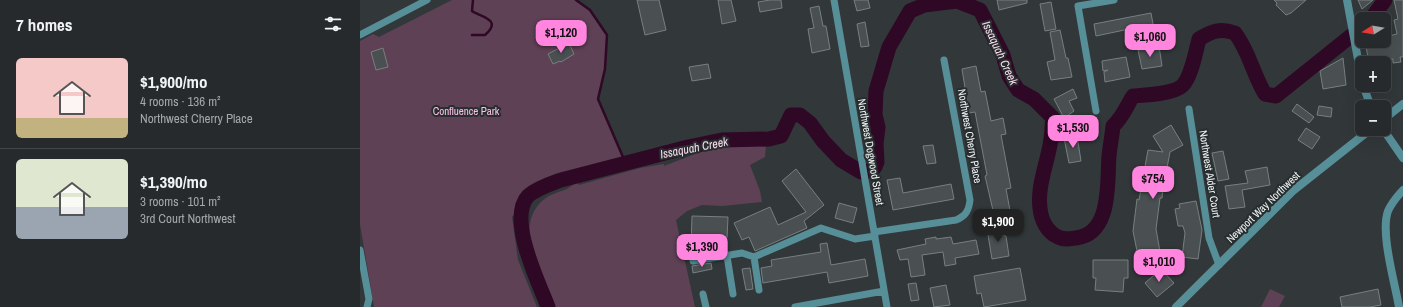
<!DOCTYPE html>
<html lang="en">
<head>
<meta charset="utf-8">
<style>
  :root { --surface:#262a2c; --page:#2e3234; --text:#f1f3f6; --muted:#a4a7a9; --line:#424648; --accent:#ff85df }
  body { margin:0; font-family:"Archivo Narrow",sans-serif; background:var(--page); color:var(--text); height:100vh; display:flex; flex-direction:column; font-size:15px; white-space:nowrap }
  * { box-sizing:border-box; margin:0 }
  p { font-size:13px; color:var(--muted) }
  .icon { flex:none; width:22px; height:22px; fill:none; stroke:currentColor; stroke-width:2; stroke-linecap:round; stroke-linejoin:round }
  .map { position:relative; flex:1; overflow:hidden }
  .details { display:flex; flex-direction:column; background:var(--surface); width:360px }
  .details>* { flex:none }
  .needle { width:26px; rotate:259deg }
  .tools { position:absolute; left:995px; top:12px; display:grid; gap:8px }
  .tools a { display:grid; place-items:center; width:36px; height:36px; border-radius:6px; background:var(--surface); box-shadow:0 4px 16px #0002,0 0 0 1px var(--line); font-size:20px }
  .price { position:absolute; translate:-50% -34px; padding:0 9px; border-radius:8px; background:var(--accent); color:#111; font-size:13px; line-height:26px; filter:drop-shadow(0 1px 2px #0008) }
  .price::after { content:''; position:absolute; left:50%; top:24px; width:12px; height:9px; margin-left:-6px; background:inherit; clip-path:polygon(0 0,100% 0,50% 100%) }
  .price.current { background:#222; color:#fff }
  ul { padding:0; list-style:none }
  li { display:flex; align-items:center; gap:12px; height:100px; padding:0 16px }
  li+li { border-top:1px solid var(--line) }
  li span { display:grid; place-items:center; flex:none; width:112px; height:80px; border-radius:6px; color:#555 }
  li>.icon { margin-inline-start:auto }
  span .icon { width:48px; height:48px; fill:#fffc; stroke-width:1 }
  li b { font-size:17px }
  h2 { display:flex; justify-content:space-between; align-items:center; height:48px; padding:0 16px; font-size:17px }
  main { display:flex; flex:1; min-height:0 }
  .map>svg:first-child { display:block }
  .green { fill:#5e4155 }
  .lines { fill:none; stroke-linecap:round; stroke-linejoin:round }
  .stream { stroke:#2f0826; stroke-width:2.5 }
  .river { stroke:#2f0826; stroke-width:15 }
  .building { fill:#4a5051; stroke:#787f80 }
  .minor { stroke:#578f99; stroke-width:7 }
  .tertiary { stroke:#578f99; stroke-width:8 }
  .labels { text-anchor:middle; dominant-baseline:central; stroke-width:4; stroke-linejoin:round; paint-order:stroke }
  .park-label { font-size:11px; fill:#fcc1e9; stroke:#282e2f }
  .street-label { font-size:11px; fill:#eff3f4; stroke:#282e2f }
  .water-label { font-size:12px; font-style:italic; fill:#f8daee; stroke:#282e2f }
</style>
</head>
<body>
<main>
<section class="details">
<h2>7 homes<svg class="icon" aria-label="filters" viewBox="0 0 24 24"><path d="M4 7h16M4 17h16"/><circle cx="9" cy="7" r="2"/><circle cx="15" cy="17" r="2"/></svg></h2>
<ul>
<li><span style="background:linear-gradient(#f6c9c9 75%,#c2b280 0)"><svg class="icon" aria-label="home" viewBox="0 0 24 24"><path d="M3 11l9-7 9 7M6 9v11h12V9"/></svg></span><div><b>$1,900/mo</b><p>4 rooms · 136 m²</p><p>Northwest Cherry Place</p></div></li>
<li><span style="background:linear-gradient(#dfe7d0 60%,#9aa5b1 0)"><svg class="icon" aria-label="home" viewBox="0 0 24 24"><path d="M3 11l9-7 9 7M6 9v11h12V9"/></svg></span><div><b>$1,390/mo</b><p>3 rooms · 101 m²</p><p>3rd Court Northwest</p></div></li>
</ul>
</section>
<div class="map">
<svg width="1043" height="307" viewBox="0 0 1043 307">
  <rect width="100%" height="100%" fill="#32383a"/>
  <path class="green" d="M 92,0 L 216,0 L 230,10 L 247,35 L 245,69 L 238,99 L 266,164 L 184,186 L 168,197 L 152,217 L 158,260 L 177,307 L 14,307 L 0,224 L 0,41 L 13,34 L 19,37 Z
    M 378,145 L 406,146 L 405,157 L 390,165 L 400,191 L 402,202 L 362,206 L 342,205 L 327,211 L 316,220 L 335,307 L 193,307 C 181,277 153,228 182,201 C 188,195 199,192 207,189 C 210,187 214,184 217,182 L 219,185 L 280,168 L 304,164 L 304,166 L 353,147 Z
    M 910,289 L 925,296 L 919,307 L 901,307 Z"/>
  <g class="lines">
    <path class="stream" d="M 216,0 L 230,10 L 247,35 L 245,69 L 238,99 L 266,164
      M 112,35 L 125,35 C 144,19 118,16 112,11 L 113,0"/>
    <path class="river" d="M 1011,19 L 1025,0
      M 188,307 C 179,283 147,219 168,196 C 177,188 190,184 201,180 L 328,147 L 362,140 L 409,139 L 421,136 L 431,115 L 440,115 L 450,123 L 463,141 L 481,160 L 501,172 L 509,171 L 515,167 L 517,162 L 516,144 L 518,127 L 515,115 L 516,91 L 529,47 L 550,11 L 564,5 L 597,1 L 620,10 L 643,55 L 649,76 L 658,90 L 674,99 L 693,118 C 692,125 692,132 691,139 C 688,162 677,185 680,208 C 681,220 687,232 698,237 C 704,240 709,239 716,238 C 752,234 747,182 749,156 C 750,146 752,136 753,126 C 763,117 766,107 773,96 C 785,95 813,94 822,86 C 831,78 836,51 839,39 C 852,31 860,28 875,33 C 889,51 893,74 905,94 L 916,96 L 1002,27"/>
  </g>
  <path class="building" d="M 277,0 L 299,0 L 306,30 L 285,35 Z
    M 358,0 L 371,0 L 376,21 L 362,24 Z
    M 410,0 L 421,0 L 422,8 L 400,12 L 398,2 Z
    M 494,0 L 508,0 L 510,8 L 497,11 Z
    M 637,0 L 667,0 L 667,3 L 639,10 Z
    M 914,0 L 946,0 L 931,13 L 926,15 L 916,5 L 917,3 Z
    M 998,0 L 1013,0 L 1002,9 Z
    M 1034,0 L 1043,0 L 1043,57 L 1040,57 L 1041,62 L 1033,63 L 1033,59 L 1009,63 L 1005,41 L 1024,41 L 1024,37 L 1037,34 L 1034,20 L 1038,19 Z
    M 691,2 L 696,29 L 685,31 L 680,4 Z
    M 459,6 L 463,26 L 466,26 L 470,49 L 452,53 L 448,29 L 454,28 L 450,8 Z
    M 791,13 L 793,24 L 736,36 L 734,24 Z
    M 505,22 L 509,46 L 501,47 L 497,24 Z
    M 700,30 L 706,58 L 708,58 L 712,77 L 691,80 L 687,62 L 695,60 L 690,32 Z
    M 209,43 L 214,54 L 201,62 L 200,61 L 193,64 L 188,54 Z
    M 799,46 L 802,66 L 782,69 L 778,50 Z
    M 23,48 L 28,67 L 16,70 L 11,52 Z
    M 766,57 L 770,77 L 745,82 L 744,72 L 748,70 L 743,71 L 742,61 Z
    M 983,58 L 986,85 L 963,89 L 960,71 Z
    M 348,64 L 351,78 L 332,81 L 329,67 Z
    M 616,66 L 621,92 L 625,91 L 631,121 L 643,118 L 646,134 L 641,135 L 651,188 L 646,189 L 651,216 L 635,219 L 625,176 L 627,175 L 615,112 L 609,113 L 602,69 Z
    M 713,89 L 717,98 L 709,101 L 714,111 L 704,118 L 694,99 Z
    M 937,104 L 954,117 L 949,123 L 932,111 Z
    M 959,106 L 972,108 L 971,117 L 957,115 Z
    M 811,125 L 823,145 L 810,152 L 806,173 L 805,173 L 802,198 L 800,198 L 796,229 L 802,263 L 797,264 L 800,267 L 781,271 L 773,231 L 777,199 L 779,200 L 788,150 L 803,152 L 793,136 Z
    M 946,128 L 960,137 L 952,149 L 938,140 Z
    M 717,136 L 721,161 L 709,163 L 704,138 Z
    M 573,145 L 576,163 L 567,164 L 563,146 Z
    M 863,151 L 869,179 L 858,181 L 852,153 Z
    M 907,167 L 910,185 L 882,190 L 885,207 L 869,209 L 865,186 L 888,183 L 885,171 Z
    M 436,169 L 464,205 L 444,221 L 447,228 L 395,251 L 389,237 L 382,240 L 374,223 L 410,207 L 418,225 L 446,212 L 422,181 Z
    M 540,178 L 543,193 L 591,184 L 594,199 L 533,210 L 527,180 Z
    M 836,201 L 842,230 L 838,259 L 822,257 L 825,233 L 823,226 L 818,226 L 815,209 L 820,208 L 819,204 Z
    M 479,203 L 497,208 L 493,223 L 475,218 Z
    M 332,216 L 368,217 L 367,238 L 347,238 L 350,253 L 329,256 L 328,249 L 331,248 Z
    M 642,226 L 644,236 L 646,236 L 649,256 L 632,259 L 627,229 Z
    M 576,237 L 576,239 L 591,237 L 593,244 L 616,240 L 619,254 L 595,258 L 596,264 L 585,266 L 583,252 L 562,255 L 565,275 L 551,277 L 548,259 L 540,260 L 537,250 L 566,244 L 565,239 Z
    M 467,243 L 471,265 L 505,259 L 508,276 L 469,283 L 467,272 L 403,283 L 401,268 L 412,266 L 411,260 L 461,252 L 460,244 Z
    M 733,260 L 768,260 L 768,278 L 764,278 L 763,292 L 735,290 L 736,278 L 733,278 Z
    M 351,263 L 352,269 L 333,273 L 332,266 Z
    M 390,268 L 393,289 L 386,290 L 382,269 Z
    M 660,268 L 666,300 L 624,307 L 621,293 L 617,294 L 614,276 Z
    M 801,269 L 814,283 L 797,297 L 785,283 Z
    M 556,283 L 559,300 L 551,301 L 548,284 Z
    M 586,285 L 590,305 L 574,307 L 570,288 Z
    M 1018,289 L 1021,305 L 1010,307 L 982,307 L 980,297 Z"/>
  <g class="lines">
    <path class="minor" d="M 474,0 L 527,307
      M 0,35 L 67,0
      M 829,109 L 849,238 L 859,265
      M 736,111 L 718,6 L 754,0
      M 514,232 L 596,220 C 606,216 609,210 610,200 L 584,60
      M 0,250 L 9,299 L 7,307
      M 367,256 L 373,294
      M 394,257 L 399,290
      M 333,261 L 382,253 L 394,257 L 461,228 L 495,239 L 515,236
      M 343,294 L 346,307
      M 435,307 L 524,291"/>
    <path class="tertiary" d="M 987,0 L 1002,81
      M 1003,85 L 1011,107
      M 1024,119 L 1043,104
      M 1023,129 L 1043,158
      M 816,307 L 934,190 L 1011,129
      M 1039,307 C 1035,283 1020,233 1028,211 C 1032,202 1037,197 1043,190"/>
  </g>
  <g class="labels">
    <g class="park-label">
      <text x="106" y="111">Confluence Park</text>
    </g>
    <g class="street-label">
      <text transform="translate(610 136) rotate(80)">Northwest Cherry Place</text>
      <text transform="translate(511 152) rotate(80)">Northwest Dogwood Street</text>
      <text transform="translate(850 174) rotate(81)">Northwest Alder Court</text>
      <text transform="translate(903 207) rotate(-44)">Newport Way Northwest</text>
    </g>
    <g class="water-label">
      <text transform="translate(640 53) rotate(65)">Issaquah Creek</text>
      <text transform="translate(334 148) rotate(-11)">Issaquah Creek</text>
    </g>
  </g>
</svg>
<div class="tools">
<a><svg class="needle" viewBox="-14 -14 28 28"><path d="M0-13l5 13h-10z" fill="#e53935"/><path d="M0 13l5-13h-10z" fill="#a4a7a9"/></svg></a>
<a>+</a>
<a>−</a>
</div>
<b class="price" style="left:201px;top:54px">$1,120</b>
<b class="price" style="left:790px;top:58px">$1,060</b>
<b class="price" style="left:713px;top:149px">$1,530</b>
<b class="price" style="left:793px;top:200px">$754</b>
<b class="price current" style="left:638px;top:243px">$1,900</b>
<b class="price" style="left:342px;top:268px">$1,390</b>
<b class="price" style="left:799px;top:283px">$1,010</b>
</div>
</main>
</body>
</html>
